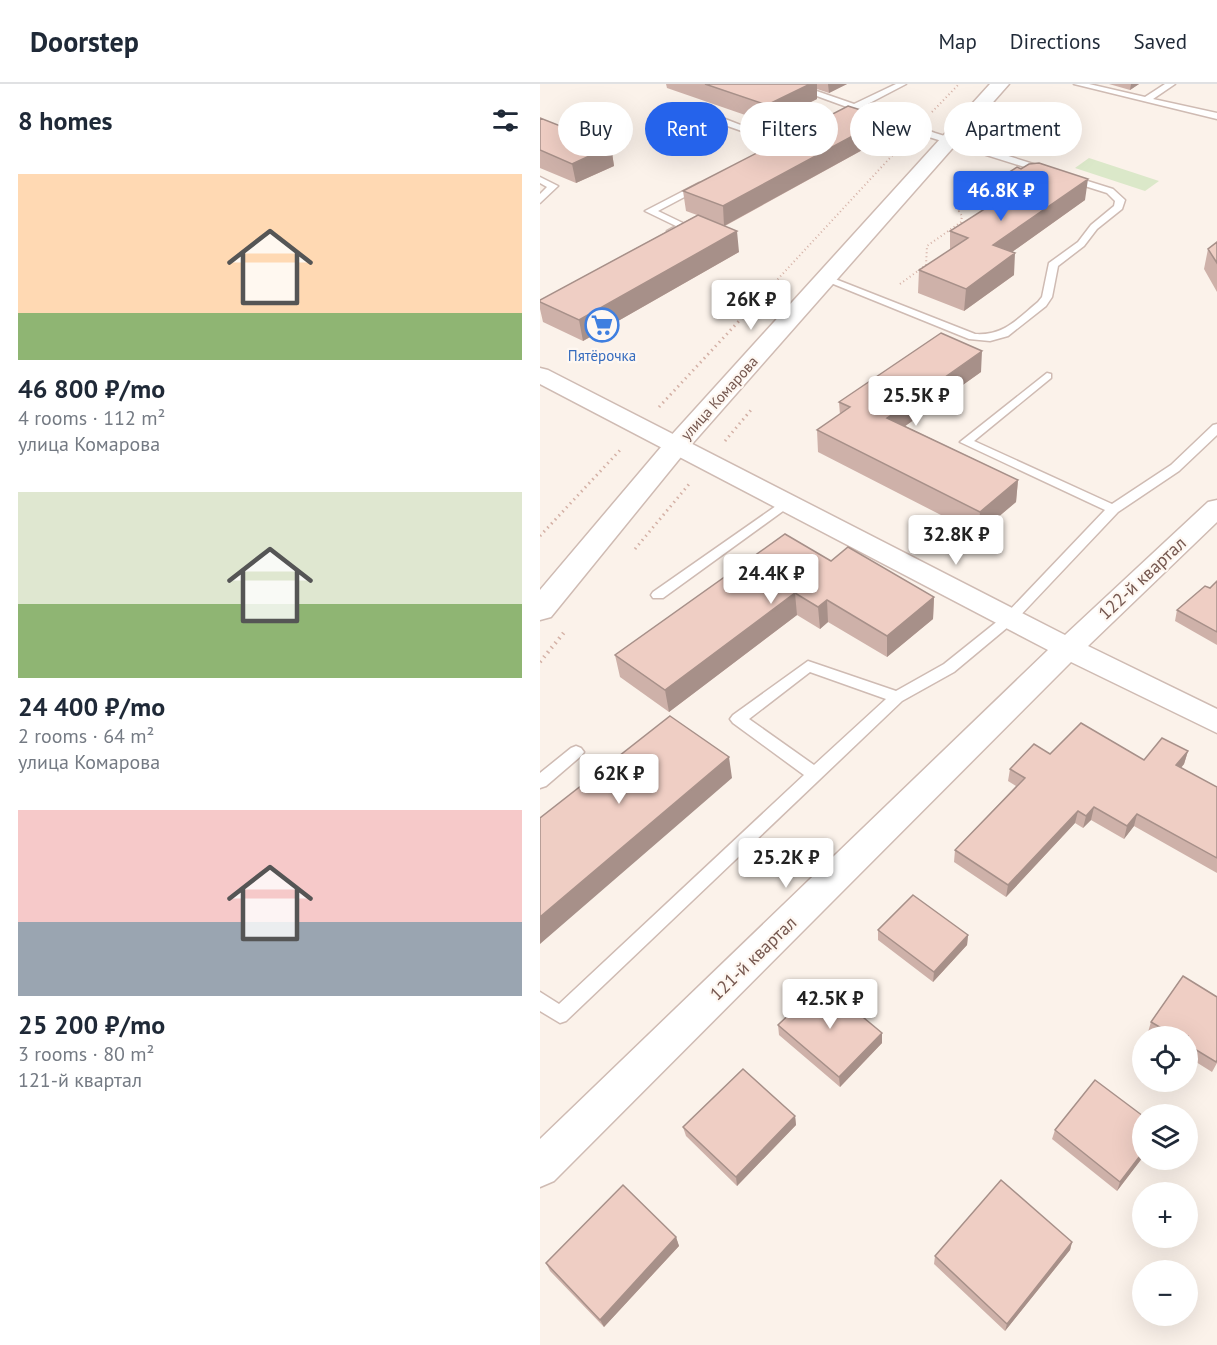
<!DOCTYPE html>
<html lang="en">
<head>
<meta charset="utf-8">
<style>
  :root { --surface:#fff; --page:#f6f6f7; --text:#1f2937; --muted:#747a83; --line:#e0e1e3; --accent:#2563eb }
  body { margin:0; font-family:"PT Sans",sans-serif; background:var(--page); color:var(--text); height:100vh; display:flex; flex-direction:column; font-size:22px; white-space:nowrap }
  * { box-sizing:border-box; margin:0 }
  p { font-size:20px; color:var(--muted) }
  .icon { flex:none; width:33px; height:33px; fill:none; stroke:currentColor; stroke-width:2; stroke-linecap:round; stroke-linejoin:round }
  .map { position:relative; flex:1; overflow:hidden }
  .details { display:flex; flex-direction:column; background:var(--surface); width:540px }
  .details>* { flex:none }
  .top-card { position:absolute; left:18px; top:18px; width:568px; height:54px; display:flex; gap:12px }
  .controls { position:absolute; left:592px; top:942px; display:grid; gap:12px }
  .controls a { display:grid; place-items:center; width:66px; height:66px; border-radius:50%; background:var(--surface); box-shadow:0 6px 24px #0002; font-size:30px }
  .price { position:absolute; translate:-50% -51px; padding:0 14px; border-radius:6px; background:#fff; color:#222; font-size:20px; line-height:39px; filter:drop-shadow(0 2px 3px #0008) }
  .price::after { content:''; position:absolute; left:50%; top:36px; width:18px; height:14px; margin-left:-9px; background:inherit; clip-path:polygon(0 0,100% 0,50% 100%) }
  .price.selected { background:var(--accent); color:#fff }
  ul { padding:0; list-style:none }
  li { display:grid; align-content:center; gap:12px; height:318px; padding:0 18px }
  li span { display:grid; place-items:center; height:186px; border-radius:0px; color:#555 }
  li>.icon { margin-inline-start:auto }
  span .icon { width:108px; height:108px; fill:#fffc; stroke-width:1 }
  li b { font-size:26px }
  h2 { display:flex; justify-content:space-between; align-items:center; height:72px; padding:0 18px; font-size:26px }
  .pill { padding:0 21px; border-radius:27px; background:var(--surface); box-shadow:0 6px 24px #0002; font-size:21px; line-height:54px }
  .pill.selected { background:var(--accent); color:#fff }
  header { display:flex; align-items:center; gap:36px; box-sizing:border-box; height:84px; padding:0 30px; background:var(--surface); border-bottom:2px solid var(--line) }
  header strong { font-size:28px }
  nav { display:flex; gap:33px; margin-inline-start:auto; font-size:21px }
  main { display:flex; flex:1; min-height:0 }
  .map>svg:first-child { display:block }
  .green { fill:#dbe8c9 }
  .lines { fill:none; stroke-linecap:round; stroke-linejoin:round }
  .service-casing { stroke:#cfbbb3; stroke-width:3 }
  .minor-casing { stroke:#cfbbb3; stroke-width:3 }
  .tertiary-casing { stroke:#cfbbb3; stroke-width:3 }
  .path-far2 { stroke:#d4b1a6; stroke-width:2; stroke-dasharray:1 3; stroke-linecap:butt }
  .path-far1 { stroke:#d4b1a6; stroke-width:3; stroke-dasharray:1.5 4; stroke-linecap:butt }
  .path { stroke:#d4b1a6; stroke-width:4; stroke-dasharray:1.5 4.5; stroke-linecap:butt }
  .service { fill:#fff; fill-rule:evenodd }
  .minor { fill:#fff; fill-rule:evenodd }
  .tertiary { fill:#fff; fill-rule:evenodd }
  .wall { fill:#ceb1a9 }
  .shaded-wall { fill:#a79089 }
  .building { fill:#efcec4; stroke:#a79089; stroke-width:1.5 }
  .labels { text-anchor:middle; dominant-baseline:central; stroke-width:4.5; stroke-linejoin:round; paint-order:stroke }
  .far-shop-label { font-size:15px; fill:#366cbe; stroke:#fef7f1 }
  .far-street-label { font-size:15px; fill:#75574f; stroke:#fef7f1 }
  .street-label { font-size:18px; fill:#75574f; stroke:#fef7f1 }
</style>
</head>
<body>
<header>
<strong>Doorstep</strong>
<nav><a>Map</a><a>Directions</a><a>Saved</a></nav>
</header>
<main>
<section class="details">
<h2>8 homes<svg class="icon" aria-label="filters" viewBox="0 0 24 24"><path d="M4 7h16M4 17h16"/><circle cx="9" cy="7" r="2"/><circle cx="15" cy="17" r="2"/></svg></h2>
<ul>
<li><span style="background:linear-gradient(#ffd9b3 75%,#8fb573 0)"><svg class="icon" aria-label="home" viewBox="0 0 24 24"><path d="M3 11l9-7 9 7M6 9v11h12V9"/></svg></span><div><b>46 800 ₽/mo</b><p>4 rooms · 112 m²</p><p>улица Комарова</p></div></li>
<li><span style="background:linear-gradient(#dfe7d0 60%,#8fb573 0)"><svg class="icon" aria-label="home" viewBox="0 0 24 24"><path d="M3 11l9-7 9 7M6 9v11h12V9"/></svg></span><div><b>24 400 ₽/mo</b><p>2 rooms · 64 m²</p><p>улица Комарова</p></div></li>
<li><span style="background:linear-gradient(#f6c9c9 60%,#9aa5b1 0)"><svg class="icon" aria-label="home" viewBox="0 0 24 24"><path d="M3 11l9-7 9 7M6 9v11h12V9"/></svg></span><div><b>25 200 ₽/mo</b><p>3 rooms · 80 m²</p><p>121-й квартал</p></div></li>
</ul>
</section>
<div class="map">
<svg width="677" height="1261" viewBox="0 0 677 1261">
  <rect width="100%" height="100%" fill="#fbf2ea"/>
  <path class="green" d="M 549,74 L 619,97 L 605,107 L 535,84 Z"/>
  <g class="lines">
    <g class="service-casing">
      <path id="service" d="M 356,0 L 366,0 L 322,23 L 395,49 L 573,105 L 585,116 L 582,125 L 557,145 L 544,162 L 518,182 L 512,213 L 506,222 L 468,252 L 450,257 L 429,255 L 281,195 L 290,193 L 435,250 C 464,252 477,235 498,218 L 502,213 L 509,179 L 538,158 L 551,141 L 574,122 L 575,117 L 567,109 L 389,53 L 255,4 L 262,2 L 314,20 Z
        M 534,0 L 549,0 L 605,13 L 625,0 L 635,0 L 613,15 L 677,29 L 677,35 Z
        M 179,35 L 185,35 L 247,59 L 235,67 L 229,67 L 229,63 L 236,59 L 179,39 Z
        M 0,93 L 18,102 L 0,119 L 0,110 L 7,103 L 0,99 Z
        M 159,99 L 167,101 L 118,127 L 149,142 L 133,151 L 127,151 L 127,147 L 136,142 L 105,127 Z
        M 507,289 L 511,290 L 511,294 L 434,357 L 572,420 L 631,381 L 673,341 L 677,340 L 677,351 L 639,387 L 578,428 L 474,538 L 414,588 L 362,617 L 26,937 L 20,939 L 0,927 L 0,908 L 19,920 L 264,691 L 193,639 L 190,635 L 193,631 L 268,577 L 356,607 L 404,580 L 464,532 L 565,426 L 420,358 ZM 270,588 L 346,615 L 274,681 L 209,635 Z
        M 246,415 L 252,419 L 250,422 L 123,514 L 113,514 L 111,511 L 113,508 Z
        M 36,662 L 41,664 L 44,668 L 41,672 L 6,702 L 0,704 L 0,689 L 31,664 Z"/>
    </g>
    <g class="minor-casing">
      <path id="minor" d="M 0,284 L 8,286 L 525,551 L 668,418 L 677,416 L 677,438 L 548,562 L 677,625 L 677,649 L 531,578 L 14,1097 L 0,1103 L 0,1055 L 508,566 L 0,300 Z"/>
    </g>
    <g class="tertiary-casing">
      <path id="tertiary" d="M 450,0 L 469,0 L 145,368 L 11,533 L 0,536 L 0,506 L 127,356 Z"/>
    </g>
    <path class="path-far2" d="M 392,28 L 419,0
      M 360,200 L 386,181 L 387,162 L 421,138 L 422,132 L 419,127 L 423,119 L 446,104
      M 224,210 L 361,62"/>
    <path class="path-far1" d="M 119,323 L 226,208
      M 185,357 L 211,326
      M 0,452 L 82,364
      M 95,465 L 150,399"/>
    <path class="path" d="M 0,578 L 26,546"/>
    <use href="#service" class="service"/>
    <use href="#minor" class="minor"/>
    <use href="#tertiary" class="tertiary"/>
  </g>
  <path class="wall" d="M 126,0 L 307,0 L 289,9 L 277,5 L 277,15 L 228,39 L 127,4 Z
    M 569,0 L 599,0 L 590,6 Z
    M 0,34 L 71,62 L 74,82 L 36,99 L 0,84 Z
    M 346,34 L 346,53 L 185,142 L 199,168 L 43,257 L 3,238 L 0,225 L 0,216 L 157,131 L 146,127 L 143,107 Z
    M 443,105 L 545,116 L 472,168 L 474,191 L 424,227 L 378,209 L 379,186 L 410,166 L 410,147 L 443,126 L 442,126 Z
    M 677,158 L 677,208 L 664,185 L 668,165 Z
    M 441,288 L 365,342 L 478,396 L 476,418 L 438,450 L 278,368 L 277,346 L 300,331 L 299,318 Z
    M 291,477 L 394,513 L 393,535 L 347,573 L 288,538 L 280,545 L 257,531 L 129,628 L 80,593 L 75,571 Z
    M 677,497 L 677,561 L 635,537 L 637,526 L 670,504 Z
    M 648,667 L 644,680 L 641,684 L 677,703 L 677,789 L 594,742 L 584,755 L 551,736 L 543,744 L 535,739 L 466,813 L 414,778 L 415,766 L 476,702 L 468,697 L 470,685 L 510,670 L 604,676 Z
    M 338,846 L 428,851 L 427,861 L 393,898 L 338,856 Z
    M 643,892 L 677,913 L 677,979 L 672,988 L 648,973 L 648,952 L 616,952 L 608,948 L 611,938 Z
    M 238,941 L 342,959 L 300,1003 L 239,951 Z
    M 255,1032 L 256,1041 L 197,1102 L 146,1052 L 143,1043 Z
    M 515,1046 L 603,1073 L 577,1107 L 512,1055 Z
    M 136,1153 L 139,1162 L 64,1243 L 10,1187 L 6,1179 Z
    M 532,1158 L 530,1166 L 465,1247 L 394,1180 L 395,1172 Z"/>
  <path class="shaded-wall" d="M 270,0 L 277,0 L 277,15 L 228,39 L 227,21 Z
    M 288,0 L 307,0 L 289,9 Z
    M 591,0 L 599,0 L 590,6 Z
    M 346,34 L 346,53 L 184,142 L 183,122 Z
    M 71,62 L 74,82 L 36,99 L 32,80 Z
    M 548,95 L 545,116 L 451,183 L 453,161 Z
    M 197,147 L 199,168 L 43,257 L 39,236 Z
    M 475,169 L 474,191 L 424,227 L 426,205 Z
    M 442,267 L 441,288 L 347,355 L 347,334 Z
    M 478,396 L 476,418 L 438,450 L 440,428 Z
    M 255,509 L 257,531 L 129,628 L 125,606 Z
    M 394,513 L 393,535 L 347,573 L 347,552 Z
    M 287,516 L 288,538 L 280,545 L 278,523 Z
    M 648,667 L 644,680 L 632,694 L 636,681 Z
    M 189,673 L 192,694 L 0,860 L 0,833 Z
    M 554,723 L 551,736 L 543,744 L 546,732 Z
    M 538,727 L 535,739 L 466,813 L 468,801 Z
    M 597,730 L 594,742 L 584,755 L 587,742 Z
    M 428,851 L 427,861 L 393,898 L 394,888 Z
    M 342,949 L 342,959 L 300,1003 L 299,993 Z
    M 255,1032 L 256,1041 L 197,1102 L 196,1093 Z
    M 603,1068 L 603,1073 L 577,1107 L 580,1098 Z
    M 136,1153 L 139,1162 L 64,1243 L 60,1236 Z
    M 532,1158 L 530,1166 L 465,1247 L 467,1240 Z"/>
  <path class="building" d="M 165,0 L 270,0 L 227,21 Z
    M 308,22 L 346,34 L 183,122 L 143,107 Z
    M 0,34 L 71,62 L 32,80 L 0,66 Z
    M 499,79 L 548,95 L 453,161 L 475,169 L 426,205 L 379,186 L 428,154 L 410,147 L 465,112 L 443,105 L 477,83 L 481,85 L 489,80 Z
    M 158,131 L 197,147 L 39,236 L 0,218 L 0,216 Z
    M 677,158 L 677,179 L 668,165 Z
    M 401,249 L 442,267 L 347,334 L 478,396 L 440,428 L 277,346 L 310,323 L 299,318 Z
    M 245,450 L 291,477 L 308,463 L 394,513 L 347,552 L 287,516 L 278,523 L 255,509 L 125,606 L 75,571 Z
    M 677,497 L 677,548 L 637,526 L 665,502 L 670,504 Z
    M 130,632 L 189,673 L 0,833 L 0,734 Z
    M 541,639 L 604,676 L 622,654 L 648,667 L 636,681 L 677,703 L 677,774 L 597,730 L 587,742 L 554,723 L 546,732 L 538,727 L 468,801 L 415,766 L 485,694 L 470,685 L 494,660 L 510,670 Z
    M 373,811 L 428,851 L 394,888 L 338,846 Z
    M 643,892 L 677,913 L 677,976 L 676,978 L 648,961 L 648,952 L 635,952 L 611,938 Z
    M 282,899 L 342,949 L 299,993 L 238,941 Z
    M 203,985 L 255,1032 L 196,1093 L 143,1043 Z
    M 555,996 L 603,1032 L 603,1068 L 580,1098 L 515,1046 Z
    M 461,1096 L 532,1158 L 467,1240 L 395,1172 Z
    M 83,1101 L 136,1153 L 60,1236 L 6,1179 Z"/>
  <defs>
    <g id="supermarket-ring" transform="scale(1.725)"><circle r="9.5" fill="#fef7f1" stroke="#3f7fe0" stroke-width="1.5"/><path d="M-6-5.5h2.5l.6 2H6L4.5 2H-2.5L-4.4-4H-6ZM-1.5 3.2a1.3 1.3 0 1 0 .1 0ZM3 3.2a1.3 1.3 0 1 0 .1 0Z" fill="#3f7fe0"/></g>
  </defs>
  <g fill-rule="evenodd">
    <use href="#supermarket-ring" x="62" y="241"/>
  </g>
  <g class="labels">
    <g class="far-shop-label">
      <text x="62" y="271">Пятёрочка</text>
    </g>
    <g class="far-street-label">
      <text transform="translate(179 314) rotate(-48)">улица Комарова</text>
    </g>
    <g class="street-label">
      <text transform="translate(602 494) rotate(-43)">122-й квартал</text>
      <text transform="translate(213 874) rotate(-44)">121-й квартал</text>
    </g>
  </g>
</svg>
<div class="controls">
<a><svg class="icon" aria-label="locate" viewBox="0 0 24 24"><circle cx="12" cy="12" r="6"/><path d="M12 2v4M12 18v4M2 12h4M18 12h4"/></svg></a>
<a><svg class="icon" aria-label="layers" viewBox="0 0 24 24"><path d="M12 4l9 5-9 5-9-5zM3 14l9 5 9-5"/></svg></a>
<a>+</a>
<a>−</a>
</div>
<b class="price selected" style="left:461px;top:138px">46.8K ₽</b>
<b class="price" style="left:211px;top:247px">26K ₽</b>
<b class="price" style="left:376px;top:343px">25.5K ₽</b>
<b class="price" style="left:416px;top:482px">32.8K ₽</b>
<b class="price" style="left:231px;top:521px">24.4K ₽</b>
<b class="price" style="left:79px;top:721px">62K ₽</b>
<b class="price" style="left:246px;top:805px">25.2K ₽</b>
<b class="price" style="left:290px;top:946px">42.5K ₽</b>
<div class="top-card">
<a class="pill">Buy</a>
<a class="pill selected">Rent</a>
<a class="pill">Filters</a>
<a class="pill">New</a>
<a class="pill">Apartment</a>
</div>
</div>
</main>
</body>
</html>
